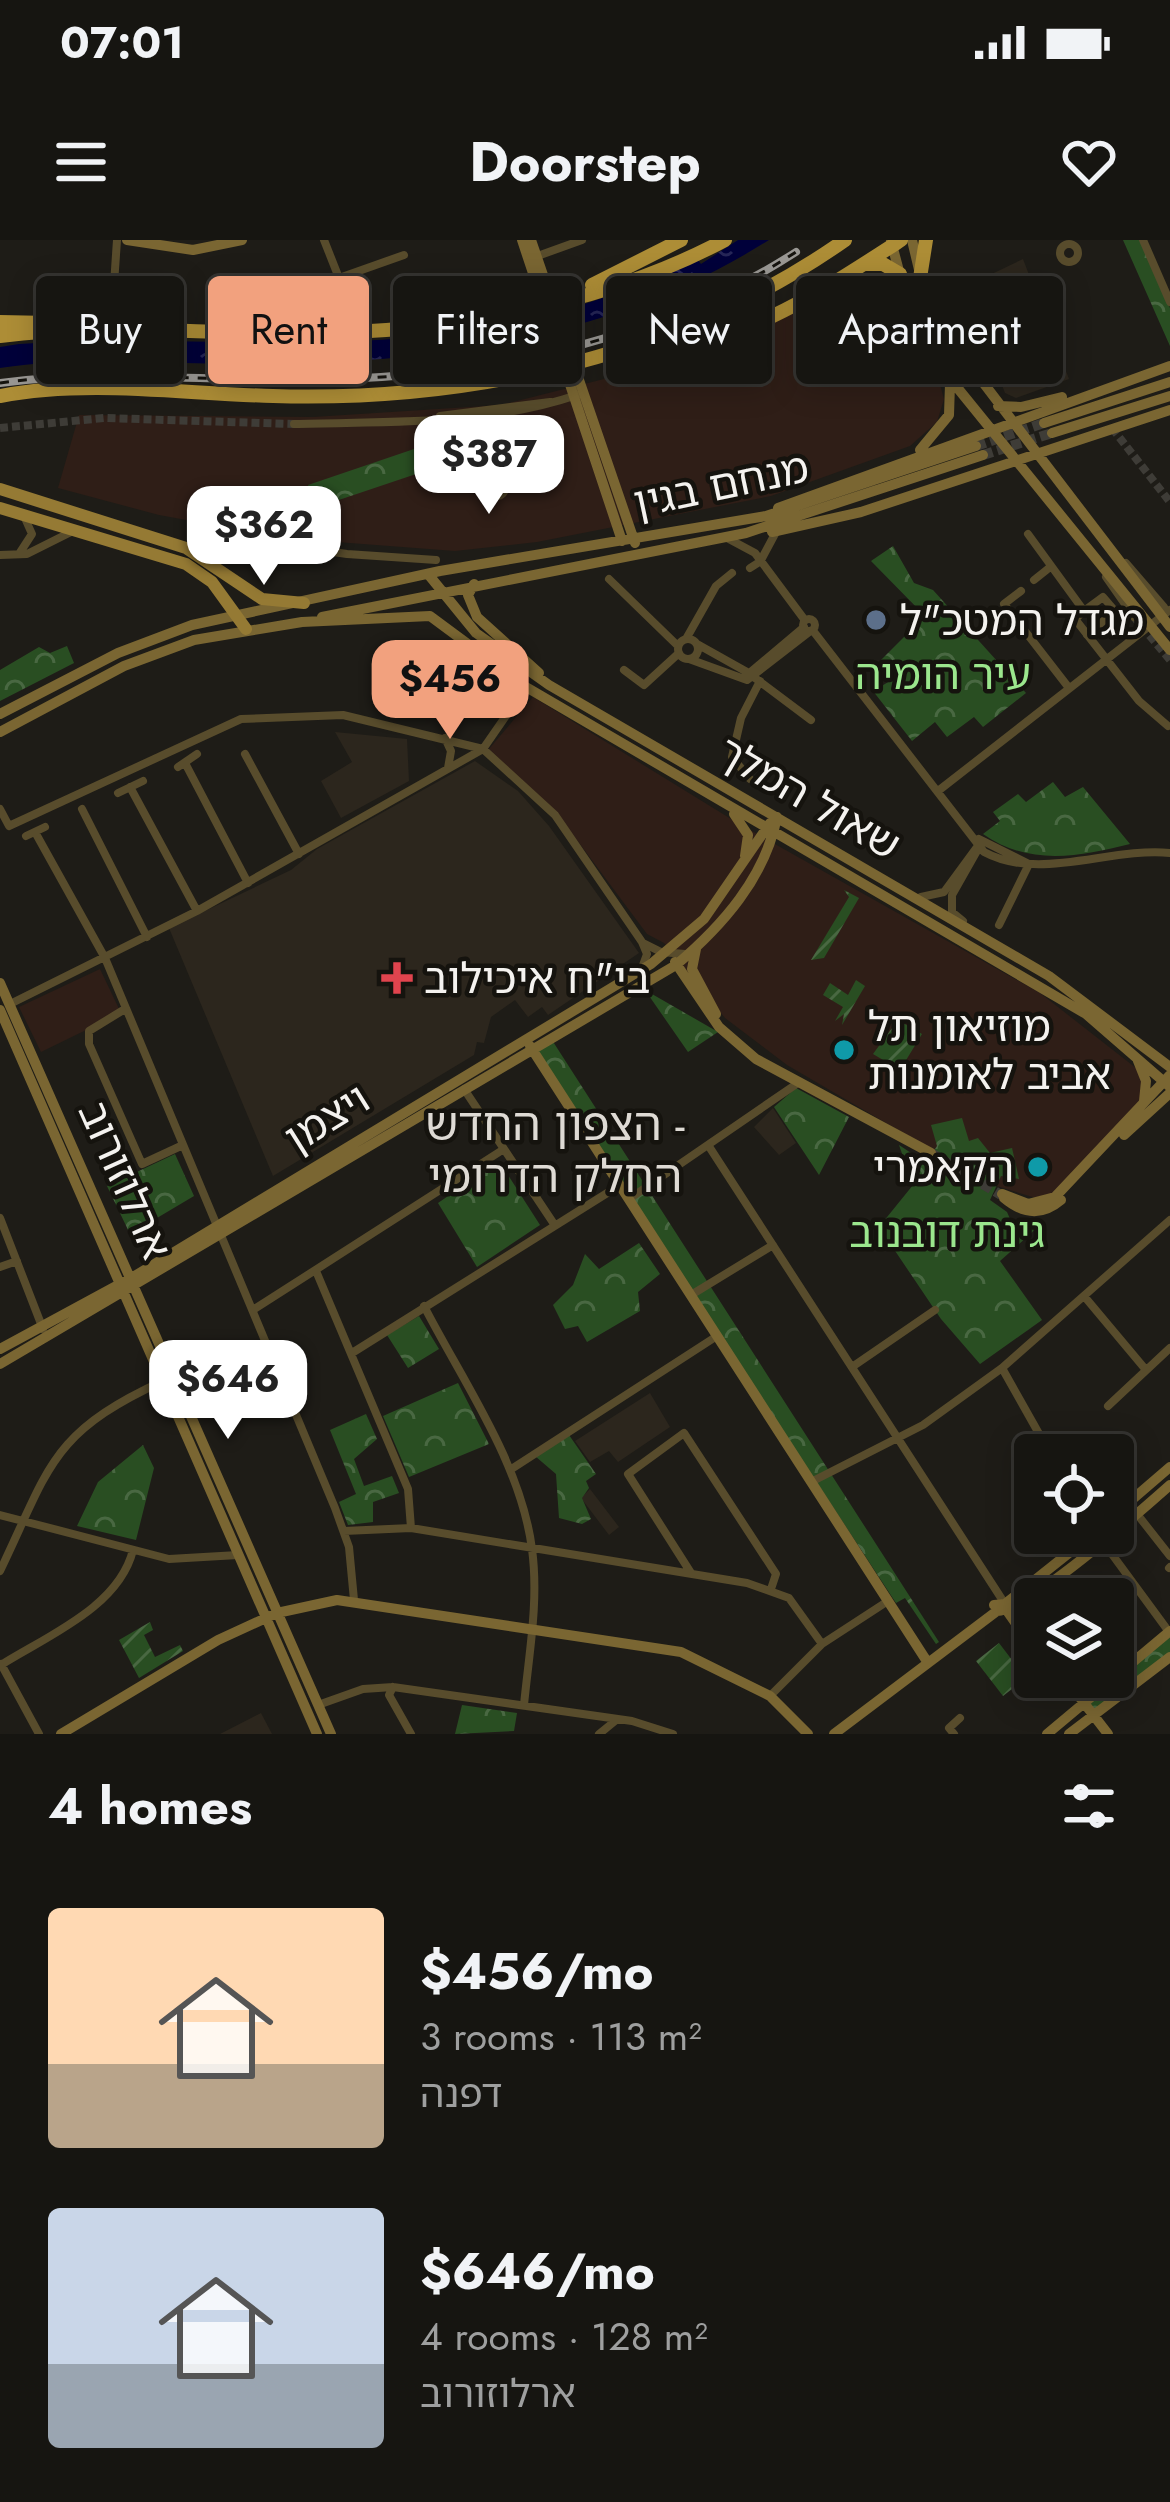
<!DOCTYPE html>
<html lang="en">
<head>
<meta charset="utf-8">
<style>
  :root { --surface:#161511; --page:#23221f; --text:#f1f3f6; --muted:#9e9f9f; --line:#353431; --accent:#f2a17e }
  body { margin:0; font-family:Jost,"Noto Sans Hebrew",sans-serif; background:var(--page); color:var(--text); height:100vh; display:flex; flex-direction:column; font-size:45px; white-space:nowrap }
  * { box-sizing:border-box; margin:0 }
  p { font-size:39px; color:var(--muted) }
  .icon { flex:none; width:66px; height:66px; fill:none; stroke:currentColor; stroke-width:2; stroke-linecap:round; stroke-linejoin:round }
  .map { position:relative; height:1494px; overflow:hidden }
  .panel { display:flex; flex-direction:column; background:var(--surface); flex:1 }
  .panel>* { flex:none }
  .banner { position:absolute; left:36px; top:36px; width:1098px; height:108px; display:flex; gap:24px }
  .tools { position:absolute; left:1014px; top:1194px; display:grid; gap:24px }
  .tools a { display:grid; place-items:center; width:120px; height:120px; border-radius:12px; background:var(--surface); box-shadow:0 6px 30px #0003,0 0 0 3px var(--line); font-size:60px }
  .price { position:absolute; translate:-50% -102px; padding:0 27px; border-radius:24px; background:#fff; color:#222; font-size:39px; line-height:78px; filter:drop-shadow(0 3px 6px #0008) }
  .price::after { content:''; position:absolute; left:50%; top:72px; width:36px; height:27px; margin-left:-18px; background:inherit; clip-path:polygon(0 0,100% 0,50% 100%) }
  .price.on { background:var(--accent); color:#111 }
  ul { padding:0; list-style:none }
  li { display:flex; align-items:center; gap:36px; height:300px; padding:0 48px }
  li span { display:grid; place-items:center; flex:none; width:336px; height:240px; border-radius:12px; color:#555 }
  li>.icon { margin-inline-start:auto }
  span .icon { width:144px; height:144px; fill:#fffc; stroke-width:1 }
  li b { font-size:51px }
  h2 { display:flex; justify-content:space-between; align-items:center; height:144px; padding:0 48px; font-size:51px }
  .pill { padding:0 42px; border-radius:12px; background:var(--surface); box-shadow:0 6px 30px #0003,0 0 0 3px var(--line); font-size:42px; line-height:108px }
  .pill.on { background:var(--accent); color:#111 }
  .status { display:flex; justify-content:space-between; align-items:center; height:84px; padding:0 60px; background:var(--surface); direction:ltr }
  .status svg { height:33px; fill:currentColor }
  header { display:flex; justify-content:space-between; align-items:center; height:156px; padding:0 48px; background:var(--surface); font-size:54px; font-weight:700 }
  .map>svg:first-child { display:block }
  .commercial { fill:#2f1e17 }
  .built { fill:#2c261d }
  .forest { fill:url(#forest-crowns) }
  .garden { fill:url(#garden-furrows) }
  .water { fill:url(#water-ripples) }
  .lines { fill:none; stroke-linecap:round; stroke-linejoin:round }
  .street-tunnel { stroke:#3e3c37; stroke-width:8; stroke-dasharray:8 4; stroke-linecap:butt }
  .secondary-tunnel { stroke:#3e3c37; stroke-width:10; stroke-dasharray:10 5; stroke-linecap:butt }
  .street { stroke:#584c2c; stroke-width:8 }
  .secondary { stroke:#7a6632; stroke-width:10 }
  .primary { stroke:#957a34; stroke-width:12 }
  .highway { stroke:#ad8d36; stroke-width:14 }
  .rail-casing { stroke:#999793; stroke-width:8 }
  .rail { stroke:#15130e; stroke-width:3; stroke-dasharray:9; stroke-linecap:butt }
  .service-dot { fill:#5c6f8a; stroke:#15130e; stroke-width:4.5 }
  .health-dot { fill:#e0444e; stroke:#15130e; stroke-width:4.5 }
  .culture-dot { fill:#0f9aa8; stroke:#15130e; stroke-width:4.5 }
  .labels { text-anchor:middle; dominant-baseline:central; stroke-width:9; stroke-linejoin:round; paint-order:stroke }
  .street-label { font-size:42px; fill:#f4f2ef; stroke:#15130e }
  .poi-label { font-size:42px; fill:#f4f2ef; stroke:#15130e; text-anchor:start }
  .park-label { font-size:42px; fill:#9be68d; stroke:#15130e }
  .neighbourhood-label { font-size:45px; fill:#dedad4; stroke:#15130e }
</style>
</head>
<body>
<div class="status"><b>07:01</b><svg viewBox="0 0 49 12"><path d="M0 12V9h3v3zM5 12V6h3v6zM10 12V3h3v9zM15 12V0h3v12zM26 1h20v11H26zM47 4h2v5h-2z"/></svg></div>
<header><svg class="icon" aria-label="menu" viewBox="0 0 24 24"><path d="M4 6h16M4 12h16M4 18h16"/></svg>Doorstep<svg class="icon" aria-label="heart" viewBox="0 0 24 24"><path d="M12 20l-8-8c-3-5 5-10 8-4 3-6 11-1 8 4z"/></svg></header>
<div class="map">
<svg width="1170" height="1494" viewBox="0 0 1170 1494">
  <defs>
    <pattern id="forest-crowns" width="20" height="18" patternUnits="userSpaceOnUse" patternTransform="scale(3)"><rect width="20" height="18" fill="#294e22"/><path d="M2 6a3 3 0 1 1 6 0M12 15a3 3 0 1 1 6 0" fill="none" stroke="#496842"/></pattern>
    <pattern id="garden-furrows" width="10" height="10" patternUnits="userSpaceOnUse" patternTransform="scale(3)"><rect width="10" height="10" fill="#294e22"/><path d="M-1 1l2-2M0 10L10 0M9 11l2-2" fill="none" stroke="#496842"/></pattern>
    <pattern id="water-ripples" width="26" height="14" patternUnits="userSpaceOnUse" patternTransform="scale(3)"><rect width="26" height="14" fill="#00003a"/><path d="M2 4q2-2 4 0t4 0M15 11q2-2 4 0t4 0" fill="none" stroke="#262657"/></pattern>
  </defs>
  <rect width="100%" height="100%" fill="#1e1c17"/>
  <path class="commercial" d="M 871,34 L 892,46 L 939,141 L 944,159 L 937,182 L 910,206 L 771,256 L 537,302 L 455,311 L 284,298 L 159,275 L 58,248 L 79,175 L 313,177 L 501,165 L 711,112 Z
    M 533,457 L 736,582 L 1040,753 L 1150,839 L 1150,849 L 1057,952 L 1039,959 L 990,944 L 787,825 L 725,778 L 664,703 L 647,694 L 559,576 L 489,509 Z
    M 100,729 L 121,773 L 41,812 L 19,767 Z"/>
  <path class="built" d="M 1023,19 L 1069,139 L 1016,158 L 1005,153 L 973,71 L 967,73 L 956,51 Z
    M 335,492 L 407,499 L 409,541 L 341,578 L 321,541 L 352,522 Z
    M 475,521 L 518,551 L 549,586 L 639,713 L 548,775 L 542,767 L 528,777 L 515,760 L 491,777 L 484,803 L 477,802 L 474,815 L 273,936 L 169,688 L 291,630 L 317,609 Z
    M 773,868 L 796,903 L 779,915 L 754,887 Z
    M 650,1153 L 670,1187 L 618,1222 L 609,1211 L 590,1222 L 575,1201 Z
    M 590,1249 L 619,1287 L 609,1295 L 581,1258 Z
    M 261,1473 L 272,1494 L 220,1494 Z"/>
  <path class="forest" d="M 1123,0 L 1140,0 L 1170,68 L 1170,106 Z
    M 417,208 L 425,231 L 315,268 L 308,245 Z
    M 893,306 L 914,343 L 933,350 L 1026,453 L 983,487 L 974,477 L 947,497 L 935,482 L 912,501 L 873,451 L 890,441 L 876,425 L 925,376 L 871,321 Z
    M 67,406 L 74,423 L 0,461 L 0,430 L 39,407 L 50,413 Z
    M 1053,542 L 1065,557 L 1083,547 L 1130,604 C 1079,617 1028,626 983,594 L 1000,581 L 993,572 L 1018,554 L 1026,562 Z
    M 645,750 L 718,792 L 688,812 Z
    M 550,797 L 939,1402 L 936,1404 L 905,1358 L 896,1363 L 532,808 Z
    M 796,848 L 849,877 L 819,935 L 774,867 Z
    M 962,878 L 969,901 L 978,898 L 990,913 L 1012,908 L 1019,939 L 1001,936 L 990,960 L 1007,972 L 1014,988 L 1029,981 L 1038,987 L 1000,1021 L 1042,1080 L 980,1124 L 941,1079 L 879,987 L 913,945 L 899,905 L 926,923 L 937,906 L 931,885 Z
    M 175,914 L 194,956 L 130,994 L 107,946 Z
    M 499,921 L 540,985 L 477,1027 L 438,963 Z
    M 639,1003 L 660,1034 L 638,1052 L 640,1071 L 587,1102 L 578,1086 L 565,1089 L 553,1065 L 573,1045 L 585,1014 L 599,1029 Z
    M 419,1076 L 439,1109 L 408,1128 L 387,1095 Z
    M 458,1143 L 489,1204 L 409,1237 L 383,1176 Z
    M 366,1174 L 377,1199 L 354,1219 L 364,1246 L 392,1236 L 399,1253 L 373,1262 L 373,1282 L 348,1285 L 339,1262 L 356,1254 L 330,1190 Z
    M 569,1195 L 596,1234 L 586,1241 L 589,1248 L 582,1258 L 591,1279 L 582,1284 L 559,1278 L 556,1234 L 535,1216 Z
    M 143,1205 L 154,1228 L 136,1300 L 77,1286 L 98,1242 Z
    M 1170,1394 L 1170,1415 L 1096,1471 L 1089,1463 Z
    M 462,1465 L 517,1473 L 514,1491 L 455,1494 Z"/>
  <path class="garden" d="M 844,650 L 859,658 L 824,718 L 811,720 L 849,657 Z
    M 856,740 L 865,746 L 842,785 L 844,774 L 835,781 L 843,767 L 823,755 L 830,743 L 848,755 Z
    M 898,780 L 922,794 L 900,830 L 873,814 Z
    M 150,1382 L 153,1390 L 144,1395 L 155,1417 L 180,1405 L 183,1411 L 139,1438 L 119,1400 Z
    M 999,1403 L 1026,1438 L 1003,1456 L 976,1421 Z"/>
  <path class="water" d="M 738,0 L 769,0 C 612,99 438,123 255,124 C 169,125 86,115 0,128 L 0,107 L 19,104 C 189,93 366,119 533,79 C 591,65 643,43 697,19 L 701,24 Z"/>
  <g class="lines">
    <path class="street-tunnel" d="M 0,188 L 104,178 L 294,184
      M 1112,188 L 1170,262
      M 1134,377 L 1170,420"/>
    <path class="secondary-tunnel" d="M 976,206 L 1044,183
      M 983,215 L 1052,193
      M 931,913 L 1001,955"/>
    <path class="street" d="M 324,0 L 339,38 L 404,15
      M 1143,0 L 1170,62
      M1060 13a9 9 0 1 1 18 0a9 9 0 1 1-18 0Z
      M 532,18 L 582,0
      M 113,59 L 117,0
      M 440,176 L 550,162
      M 482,178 L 501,242
      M 470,180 L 489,248
      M 294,184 C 391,181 485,186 577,155
      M 476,189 L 491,233
      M489 248a8 8 0 1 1 16 0a8 8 0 1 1-16 0Z
      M 1028,294 L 1084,371 L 1075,379 L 1139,461 L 1168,486
      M 215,295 L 347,314 L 436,320
      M 727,298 L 755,313 L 804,379
      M 19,314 L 32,294 L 24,276
      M 0,315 L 27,314 L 71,292
      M 761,320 L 776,292
      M 1126,323 L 1164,367
      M 750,328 L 761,321
      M 1106,337 L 1134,377
      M 609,339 L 678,406
      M 1034,340 L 1049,328
      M 1021,351 L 1004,364 L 1069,448
      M 1084,371 L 1103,357 L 1115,371 L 1087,395
      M803 385a6 6 0 1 1 12 0a6 6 0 1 1-12 0Z
      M 814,392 L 984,612 C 1040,642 1109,607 1170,613
      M 686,399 L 716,346 L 732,333
      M678 409a10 10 0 1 1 20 0a10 10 0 1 1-20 0Z
      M 697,404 L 747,432 L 811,480
      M 689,419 L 747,440 L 809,392
      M 624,430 L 644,445 L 679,413
      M 747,435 L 804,387
      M 445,498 L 451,511 L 448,528
      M 245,514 L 299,614
      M 185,523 L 248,643
      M 178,527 L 197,514
      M 750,539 L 732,517 L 741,478 L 760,441
      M 130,547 L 197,671
      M 938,551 L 1170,370
      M 118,553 L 143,541
      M 0,569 L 9,586 L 241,479 L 343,475 L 483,509 L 555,575 L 642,702 L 647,714 L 643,725
      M 82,569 L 147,697
      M 35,592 L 105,718 L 335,1268 L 349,1307 L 354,1360
      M 26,596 L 45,587
      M 979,599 L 1029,624
      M 921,657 L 944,652 L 977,607
      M 963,681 L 952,672 L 952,655 L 982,602
      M 999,685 L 1029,624
      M 643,703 L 661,712 L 685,714
      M 10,764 L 197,671 L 483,509 L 526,447
      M 125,769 L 89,791 L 89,804 L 142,924 L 183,905
      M 464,849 L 554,984
      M 710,908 L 1005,1364
      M 629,959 L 798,843
      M 0,978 L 43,1089
      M 0,1027 L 17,1021
      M 316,1031 L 408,1249 L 411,1288
      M 691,1055 L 773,1005
      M 1084,1056 L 1146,1130
      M 424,1066 C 463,1142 521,1223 532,1309 C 539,1361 529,1413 524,1465
      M 253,1070 L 504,909
      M 352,1113 L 620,945
      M 852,1127 L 935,1070
      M 1002,1128 L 1051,1215
      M 1108,1166 L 1170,1108
      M 510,1230 L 717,1096
      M 811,1242 L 923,1185 L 1002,1128 L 1170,980
      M 1137,1274 L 1170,1316
      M 0,1275 L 169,1319 L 238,1315
      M 344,1291 L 411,1288 L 747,1343 L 789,1358 L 822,1404
      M 1103,1302 L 1169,1392
      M 1169,1328 L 1170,1327
      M 0,1331 C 50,1227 50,1193 163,1141
      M 691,1333 L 628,1234 L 684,1193 L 776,1334 L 771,1349
      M 1,1424 L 39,1494
      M 1,1425 C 47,1396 119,1367 133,1310
      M 393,1447 L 389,1455 L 411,1494
      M 770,1456 L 822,1404 L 888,1361
      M 318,1465 L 363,1449 L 393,1447 L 632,1481 L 673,1494
      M 599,1494 L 615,1481
      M 954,1494 L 949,1488 L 960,1478"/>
    <path class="secondary" d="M 127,0 L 193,10 L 242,0
      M 522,0 L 622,301
      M 531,0 L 635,303
      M 912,0 L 924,51 L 959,111 L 1170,387
      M 891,1 L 912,80 L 947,135 L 1170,410
      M 998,166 L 1021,167 L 1062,157
      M 1044,183 L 1170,142
      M 1052,193 L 1170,156
      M 920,210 L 949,175 L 950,144
      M 778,268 L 1170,126
      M 772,292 L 861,272 L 1170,170
      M 428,334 L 476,393 L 549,445 L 1049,736 L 1170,827
      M 474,344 L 468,355 L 477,377 L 539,433
      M 322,377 L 746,293 L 983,215
      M 0,474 L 118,413 L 192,385 L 440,331 L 766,276 L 976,206
      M 0,492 L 124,426 L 194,400 L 302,382 L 430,376 L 526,447 L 1086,774 L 1170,847
      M 734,574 L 748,595 L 745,616
      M 696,709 L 692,729 L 716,774
      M 675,722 L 719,787 L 756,819 L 931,913
      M 0,743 L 331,1494
      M 0,770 L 317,1494
      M 530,806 L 928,1423
      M 1138,821 L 1146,841 L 1144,861
      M 1124,895 L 1170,853
      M 1002,954 L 1028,964 L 1055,957 L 1170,835
      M 1004,958 C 1023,974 1041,977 1061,960
      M 0,1109 L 133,1037 L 651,724 L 704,679 L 770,583
      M 0,1124 L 676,725 C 722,686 765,638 777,577
      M 1113,1276 L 1170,1227
      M 994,1365 L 1005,1364 L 1094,1293
      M 1005,1368 L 1035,1411
      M 1064,1437 L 1108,1494
      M 61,1494 L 218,1400 L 277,1373 L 337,1360 L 681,1412 L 770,1456 L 808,1494
      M 834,1494 L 997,1371 C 1025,1373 1143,1269 1170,1245
      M 1047,1494 L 1170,1391
      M 1069,1494 L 1170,1417"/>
    <path class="primary" d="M 0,249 L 186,308 L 262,359 L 304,363
      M 0,268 L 186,324 L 212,342 L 246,389"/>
    <path class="highway" d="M 865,24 L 883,24 L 900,34
      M 920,38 L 926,0
      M 592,45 L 681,0
      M 0,82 L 50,83
      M 0,96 C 94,83 188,93 283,93 C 430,95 594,70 725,0
      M 627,115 C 738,107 810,59 901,0
      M 0,156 C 89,139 184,154 273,156 C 474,162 680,116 845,0"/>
    <g class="rail-casing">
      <path id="rail" d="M 0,143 C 100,129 200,141 300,140 C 470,139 651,106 796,12"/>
    </g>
    <use href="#rail" class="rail"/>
  </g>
  <circle class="service-dot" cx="876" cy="380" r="12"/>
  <path class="health-dot" d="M391 720h12v12h12v12h-12v12h-12v-12h-12v-12h12z"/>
  <g class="culture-dot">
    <circle cx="844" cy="810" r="12"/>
    <circle cx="1038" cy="927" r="12"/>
  </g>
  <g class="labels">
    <g class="street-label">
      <text transform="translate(721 245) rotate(-12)">מנחם בגין</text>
      <text transform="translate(809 558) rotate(30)">שאול המלך</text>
      <text transform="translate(327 878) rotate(-32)">ויצמן</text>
      <text transform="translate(125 940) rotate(66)">ארלוזורוב</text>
    </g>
    <g class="poi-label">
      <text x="900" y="380">מגדל המטכ"ל</text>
      <text x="424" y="738">בי"ח איכילוב</text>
      <text x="868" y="786">מוזיאון תל<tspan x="868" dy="48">אביב לאומנות</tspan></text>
      <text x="1014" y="927" text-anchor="end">הקאמרי</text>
    </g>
    <g class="park-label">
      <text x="943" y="434">עיר הומיה</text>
      <text x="947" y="992">גינת דובנוב</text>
    </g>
    <g class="neighbourhood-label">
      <text x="555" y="884">הצפון החדש -<tspan x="555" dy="52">החלק הדרומי</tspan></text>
    </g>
  </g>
</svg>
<div class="tools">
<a><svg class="icon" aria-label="locate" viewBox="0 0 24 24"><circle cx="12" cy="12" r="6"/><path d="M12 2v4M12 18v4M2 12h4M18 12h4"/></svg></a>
<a><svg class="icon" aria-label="layers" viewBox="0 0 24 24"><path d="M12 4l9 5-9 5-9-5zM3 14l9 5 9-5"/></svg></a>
</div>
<b class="price" style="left:489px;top:277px">$387</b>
<b class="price" style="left:264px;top:348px">$362</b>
<b class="price on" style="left:450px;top:502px">$456</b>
<b class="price" style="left:228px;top:1202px">$646</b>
<div class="banner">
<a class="pill">Buy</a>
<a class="pill on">Rent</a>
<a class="pill">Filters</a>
<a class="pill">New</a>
<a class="pill">Apartment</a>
</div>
</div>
<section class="panel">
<h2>4 homes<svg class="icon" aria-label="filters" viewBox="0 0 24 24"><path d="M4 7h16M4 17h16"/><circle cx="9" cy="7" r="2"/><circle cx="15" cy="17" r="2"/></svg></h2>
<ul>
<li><span style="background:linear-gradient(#ffd9b3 65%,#b9a48a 0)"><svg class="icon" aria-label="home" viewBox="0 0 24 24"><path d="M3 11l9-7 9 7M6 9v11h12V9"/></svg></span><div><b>$456/mo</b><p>3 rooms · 113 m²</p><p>דפנה</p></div></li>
<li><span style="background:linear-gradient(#c9d6e8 65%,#9aa5b1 0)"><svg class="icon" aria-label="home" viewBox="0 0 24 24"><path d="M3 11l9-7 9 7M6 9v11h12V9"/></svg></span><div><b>$646/mo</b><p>4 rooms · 128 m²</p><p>ארלוזורוב</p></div></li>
</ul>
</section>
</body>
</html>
